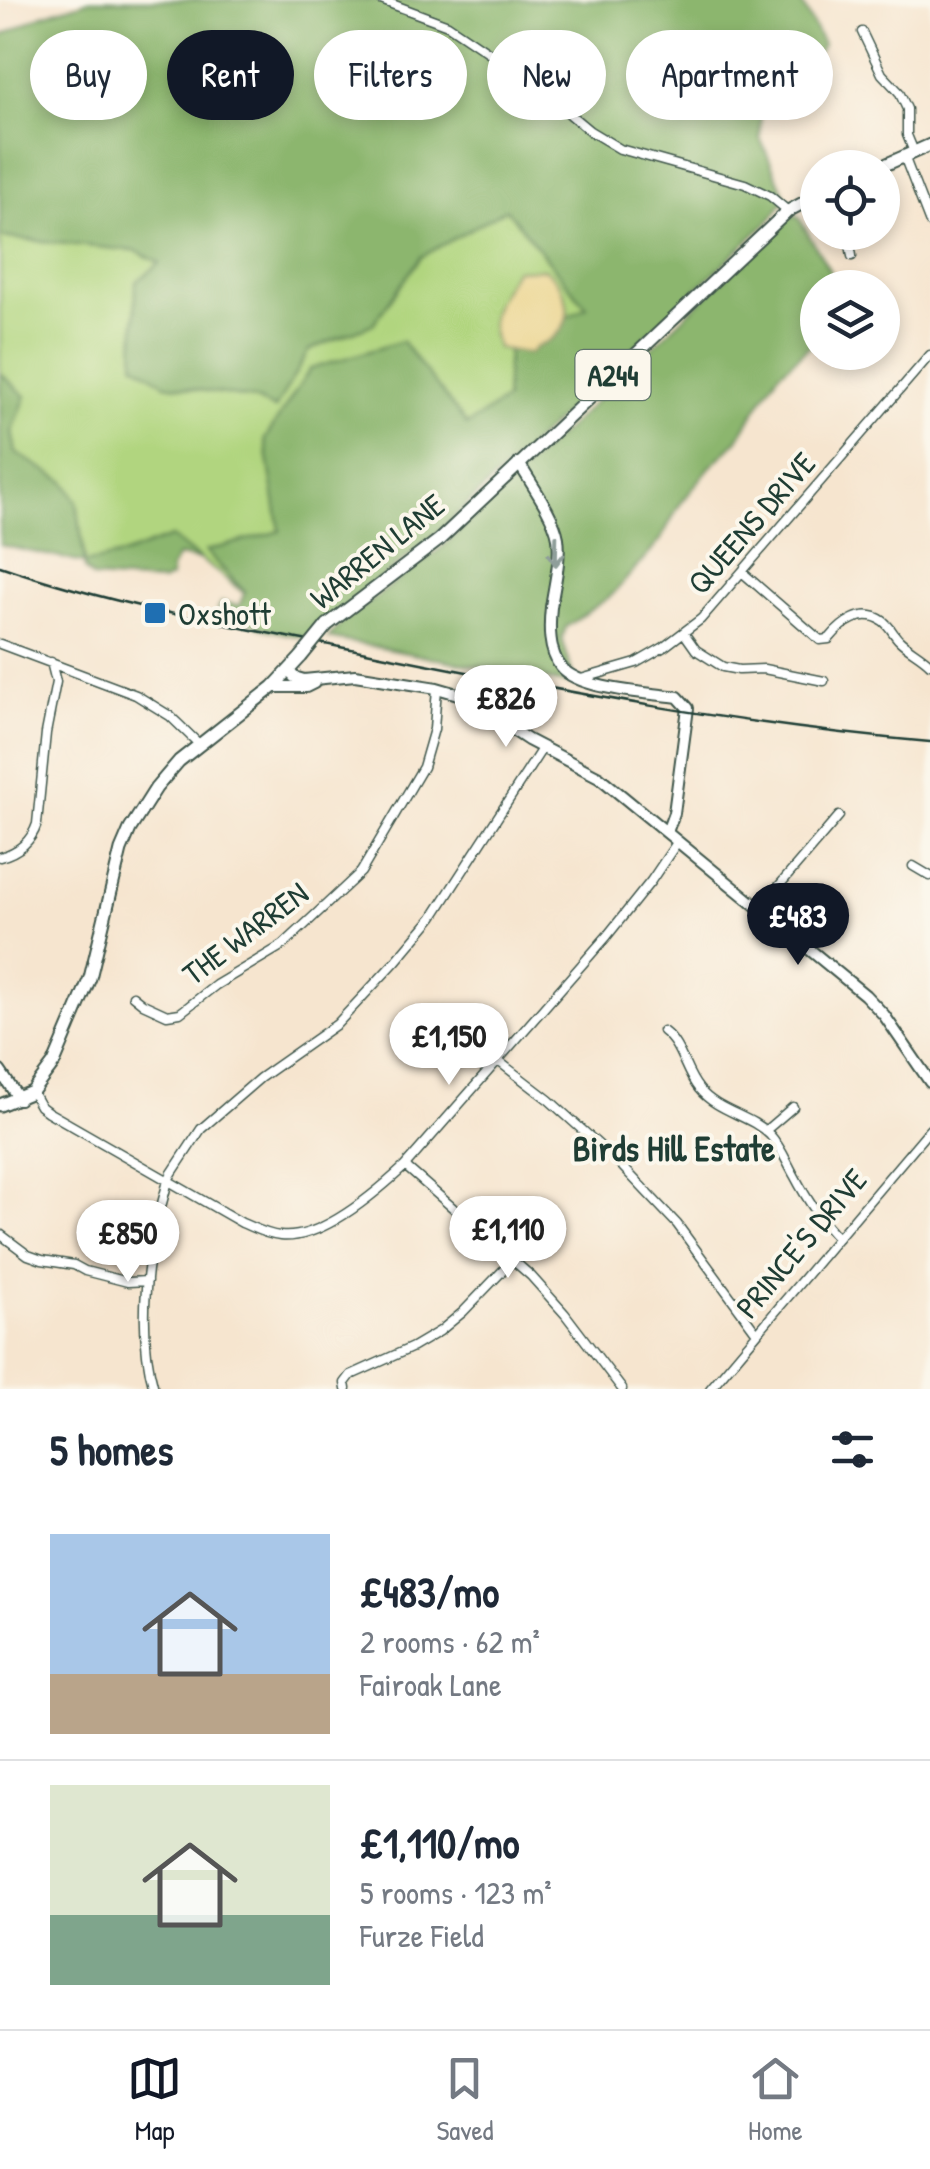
<!DOCTYPE html>
<html lang="en">
<head>
<meta charset="utf-8">
<style>
  :root { --surface:#fff; --page:#f2f2f3; --text:#1f2937; --muted:#747a83; --line:#e0e1e3; --accent:#111827 }
  body { margin:0; font-family:"Patrick Hand",sans-serif; background:var(--page); color:var(--text); height:100vh; display:flex; flex-direction:column; font-size:38px; white-space:nowrap }
  * { box-sizing:border-box; margin:0 }
  p { font-size:32px; color:var(--muted) }
  .icon { flex:none; width:55px; height:55px; fill:none; stroke:currentColor; stroke-width:2; stroke-linecap:round; stroke-linejoin:round }
  .map { position:relative; height:1389px; overflow:hidden }
  .drawer { display:flex; flex-direction:column; background:var(--surface); flex:1 }
  .drawer>* { flex:none }
  .hud { position:absolute; left:30px; top:30px; width:870px; height:90px; display:flex; gap:20px }
  .controls { position:absolute; left:800px; top:150px; display:grid; gap:20px }
  .controls a { display:grid; place-items:center; width:100px; height:100px; border-radius:50%; background:var(--surface); box-shadow:0 5px 15px #0003; font-size:50px }
  .price { position:absolute; translate:-50% -85px; padding:0 22px; border-radius:35px; background:#fff; color:#222; font-size:32px; line-height:65px; filter:drop-shadow(0 2px 5px #0008) }
  .price::after { content:''; position:absolute; left:50%; top:60px; width:30px; height:22px; margin-left:-15px; background:inherit; clip-path:polygon(0 0,100% 0,50% 100%) }
  .price.on { background:var(--accent); color:#fff }
  ul { padding:0; list-style:none }
  li { display:flex; align-items:center; gap:30px; height:250px; padding:0 50px }
  li+li { border-top:2px solid var(--line) }
  li span { display:grid; place-items:center; flex:none; width:280px; height:200px; border-radius:0px; color:#555 }
  li>.icon { margin-inline-start:auto }
  span .icon { width:120px; height:120px; fill:#fffc; stroke-width:1 }
  li b { font-size:42px }
  h2 { display:flex; justify-content:space-between; align-items:center; height:120px; padding:0 50px; font-size:42px }
  .chip { padding:0 35px; border-radius:45px; background:var(--surface); box-shadow:0 5px 15px #0003; font-size:35px; line-height:90px }
  .chip.on { background:var(--accent); color:#fff }
  .tabs { display:flex; justify-content:space-around; align-items:center; height:140px; border-top:2px solid var(--line); background:var(--surface); font-size:28px; color:var(--muted) }
  .tabs a { display:grid; justify-items:center; gap:5px }
  .tabs .on { color:var(--accent) }
  .map>svg:first-child { display:block }
  .green { fill:#b1d57f; stroke:#68895a; stroke-width:2.5 }
  .forest { fill:#8cb66e; stroke:#567a51; stroke-width:2.5 }
  .sand { fill:#eeda9e; stroke:#868c69; stroke-width:2.5 }
  .lines { fill:none; stroke-linecap:round; stroke-linejoin:round }
  .street-casing { stroke:#3f564b; stroke-width:11 }
  .secondary-casing { stroke:#3f564b; stroke-width:14 }
  .primary-casing { stroke:#3f564b; stroke-width:15 }
  .street { stroke:#fff; stroke-width:8 }
  .secondary { stroke:#fff; stroke-width:10 }
  .primary { stroke:#fff; stroke-width:11 }
  .rail { stroke:#1f3d34; stroke-width:2.5 }
  .primary-bridge-casing { stroke:#3f564b; stroke-width:15; stroke-linecap:butt }
  .primary-bridge { stroke:#fff; stroke-width:11 }
  .oneway { stroke:#8f9e9a }
  .poi-dot { fill:#1f6fb2; stroke:#fbf7ec; stroke-width:4 }
  .labels { text-anchor:middle; dominant-baseline:central; stroke-width:8; stroke-linejoin:round; paint-order:stroke }
  .shield { fill:#fbf7ec; stroke:#61756b; stroke-width:2.5 }
  .shield-label { font-size:30px; font-weight:bold; fill:#1f3d34 }
  .street-label { font-size:32px; fill:#1f3d34; stroke:#fbf7ec }
  .poi-label { font-size:32px; fill:#1f3d34; stroke:#fbf7ec; text-anchor:start }
  .neighbourhood-label { font-size:35px; font-weight:bold; fill:#1f3d34; stroke:#fbf7ec }
</style>
</head>
<body>
<div class="map">
<svg width="930" height="1389" viewBox="0 0 930 1389">
  <rect width="100%" height="100%" fill="#fbf7ec"/>
  <filter id="ink" filterUnits="userSpaceOnUse"><feTurbulence type="fractalNoise" baseFrequency=".01" numOctaves="2"/><feDisplacementMap in="SourceGraphic" scale="20" xChannelSelector="R" yChannelSelector="G"/><feConvolveMatrix kernelMatrix="1 2 1 2 8 2 1 2 1" color-interpolation-filters="sRGB"/></filter>
  <filter id="wash" filterUnits="userSpaceOnUse"><feTurbulence type="fractalNoise" baseFrequency=".0048" numOctaves="4" result="noise"/><feDisplacementMap in="SourceGraphic" scale="40" xChannelSelector="R" yChannelSelector="G"/><feGaussianBlur stdDeviation="2.25" result="paint"/><feColorMatrix in="noise" values="0 0 0 0 0 0 0 0 0 0 0 0 0 0 0 0 0 1.4 0 .05"/><feComposite in="paint" operator="in"/></filter>
  <g filter="url(#wash)">
    <rect width="100%" height="100%" fill="#f6e5cf"/>
    <path class="green" d="M 506,209 L 587,308 L 508,345 L 505,400 L 467,425 L 402,342 L 265,439 L 280,531 L 206,552 L 244,593 L 171,537 L 123,555 L 85,563 L 77,502 L 65,482 L 16,453 L 12,432 L 25,396 L 0,373 L 0,237 L 137,251 L 161,264 L 165,384 L 254,399 L 274,408 L 309,350 L 373,324 L 421,257 Z"/>
    <path class="forest" d="M 90,0 L 800,0 L 823,44 L 818,53 L 804,60 L 816,86 L 780,103 L 762,82 L 760,138 L 786,198 L 772,218 L 435,535 L 306,638 L 265,629 L 218,609 L 222,602 L 239,606 L 245,592 L 206,551 L 280,531 L 265,439 L 310,369 L 402,341 L 467,425 L 505,400 L 508,345 L 587,307 L 506,209 L 421,257 L 373,324 L 309,350 L 275,409 L 254,399 L 165,384 L 134,363 L 136,282 L 160,263 L 136,251 L 0,237 L 0,37 L 40,16 Z
      M 791,215 L 798,216 L 839,287 L 818,288 L 817,339 L 777,375 L 737,441 L 710,467 L 678,507 L 660,541 L 612,595 L 566,627 L 562,638 L 572,673 L 569,684 L 328,638 L 343,622 L 442,547 Z
      M 0,373 L 26,396 L 12,432 L 16,453 L 65,482 L 77,502 L 85,563 L 123,555 L 171,537 L 200,560 L 178,556 L 171,569 L 171,577 L 162,582 L 93,578 L 85,570 L 84,563 L 0,545 Z"/>
    <path class="sand" d="M 545,269 C 568,286 579,322 550,340 C 541,346 536,345 529,354 L 497,348 C 483,312 498,301 515,270 Z"/>
  </g>
  <g filter="url(#ink)">
    <g class="lines">
      <g class="street-casing">
        <path id="street" d="M 381,0 L 448,25 L 524,76 L 590,131 L 620,149 L 745,184 L 770,196 L 788,211
          M 862,32 L 882,74 L 899,92 L 907,109 L 907,135 L 914,152
          M 904,156 L 930,223
          M 848,232 L 852,256
          M 743,573 L 820,640 L 829,639 C 842,623 863,607 883,621 C 890,626 893,634 899,640 C 908,649 921,655 930,664
          M 684,633 L 696,650 L 723,667 L 739,670 L 764,669 L 824,681
          M 0,644 L 136,695 L 170,716 L 199,744
          M 581,679 L 636,663 L 664,647 L 701,619 L 930,355
          M 0,857 C 19,852 31,842 37,824 L 46,733 L 56,682 L 51,662
          M 913,866 L 930,876
          M 759,909 L 839,816
          M 133,996 L 143,1004 L 167,1015 L 180,1013 L 216,985 L 283,945 L 361,872 L 423,767 L 434,729 L 437,688
          M 663,1031 C 682,1045 684,1071 699,1089 C 718,1112 750,1115 770,1135 C 781,1147 786,1161 794,1175 C 805,1196 821,1221 838,1238
          M 497,1060 L 549,1100 L 619,1163 L 677,1224 L 757,1333
          M 32,1092 L 40,1106 L 48,1112 L 242,1223 C 254,1228 267,1235 280,1236 C 321,1241 377,1192 405,1166 L 607,936 L 651,881 L 678,841
          M 765,1131 L 793,1107
          M 405,1166 L 531,1276 L 565,1314 L 622,1389
          M 0,1234 L 28,1255 L 42,1260 L 74,1265 L 85,1271 L 128,1282 L 147,1281
          M 154,1389 C 140,1340 144,1283 154,1233 C 158,1216 164,1198 168,1180 L 172,1173 L 201,1129 L 260,1078 L 337,1024 L 396,961 L 433,917 L 543,747
          M 346,1389 L 345,1383 L 351,1375 L 413,1347 L 440,1331 L 463,1312 L 513,1260
          M 710,1389 L 930,1129"/>
      </g>
      <g class="secondary-casing">
        <path id="secondary" d="M 519,463 C 531,484 554,515 558,538 C 561,560 554,586 551,607 C 549,626 548,651 561,667 C 579,690 650,693 678,697 L 688,708 L 674,813 L 667,832
          M 289,671 L 294,677 L 304,680 L 355,675 L 437,688 L 458,694 L 528,740 L 599,777 L 865,995 L 884,1015 L 930,1082
          M 273,687 L 306,687 L 314,683
          M 0,1071 L 19,1099"/>
      </g>
      <g class="primary-casing">
        <path id="primary" d="M 878,168 L 930,145
          M 327,625 L 439,540 L 788,211 L 818,195
          M 0,1105 L 32,1092 L 54,1063 L 90,978 L 121,850 L 130,829 L 156,788 L 179,761 L 273,687 L 301,657"/>
      </g>
      <use href="#street" class="street"/>
      <use href="#secondary" class="secondary"/>
      <use href="#primary" class="primary"/>
      <path class="rail" d="M 0,566 C 124,609 248,629 376,654 C 559,691 744,726 930,742"/>
      <g class="primary-bridge-casing">
        <path id="primary-bridge" d="M 301,657 L 327,625"/>
      </g>
      <use href="#primary-bridge" class="primary-bridge"/>
    </g>
    <defs><path id="oneway-shaft" d="M-6 0H5M1.5-3L5.5 0L1.5 3" fill="none" stroke-width="1.6" stroke-linecap="round" stroke-linejoin="round" transform="scale(2.5)"/></defs>
    <use class="oneway" href="#oneway-shaft" transform="translate(556 551) rotate(91)"/>
  </g>
  <rect class="poi-dot" x="143" y="601" width="24" height="24" rx="5"/>
  <g class="labels">
    <rect class="shield" x="575.5" y="350" width="75" height="50" rx="8"/>
    <g class="shield-label">
      <text x="613" y="375">A244</text>
    </g>
    <g class="street-label">
      <text transform="translate(751 523) rotate(-49)">QUEENS DRIVE</text>
      <text transform="translate(377 551) rotate(-39)">WARREN LANE</text>
      <text transform="translate(245 933) rotate(-37)">THE WARREN</text>
      <text transform="translate(801 1243) rotate(-50)">PRINCE'S DRIVE</text>
    </g>
    <g class="poi-label">
      <text x="178" y="613">Oxshott</text>
    </g>
    <g class="neighbourhood-label">
      <text x="674" y="1148">Birds Hill Estate</text>
    </g>
  </g>
</svg>
<div class="controls">
<a><svg class="icon" aria-label="locate" viewBox="0 0 24 24"><circle cx="12" cy="12" r="6"/><path d="M12 2v4M12 18v4M2 12h4M18 12h4"/></svg></a>
<a><svg class="icon" aria-label="layers" viewBox="0 0 24 24"><path d="M12 4l9 5-9 5-9-5zM3 14l9 5 9-5"/></svg></a>
</div>
<b class="price" style="left:506px;top:750px">£826</b>
<b class="price on" style="left:798px;top:968px">£483</b>
<b class="price" style="left:449px;top:1088px">£1,150</b>
<b class="price" style="left:508px;top:1281px">£1,110</b>
<b class="price" style="left:128px;top:1285px">£850</b>
<div class="hud">
<a class="chip">Buy</a>
<a class="chip on">Rent</a>
<a class="chip">Filters</a>
<a class="chip">New</a>
<a class="chip">Apartment</a>
</div>
</div>
<section class="drawer">
<h2>5 homes<svg class="icon" aria-label="filters" viewBox="0 0 24 24"><path d="M4 7h16M4 17h16"/><circle cx="9" cy="7" r="2"/><circle cx="15" cy="17" r="2"/></svg></h2>
<ul>
<li><span style="background:linear-gradient(#a9c7e8 70%,#b9a48a 0)"><svg class="icon" aria-label="home" viewBox="0 0 24 24"><path d="M3 11l9-7 9 7M6 9v11h12V9"/></svg></span><div><b>£483/mo</b><p>2 rooms · 62 m²</p><p>Fairoak Lane</p></div></li>
<li><span style="background:linear-gradient(#dfe7d0 65%,#7fa58c 0)"><svg class="icon" aria-label="home" viewBox="0 0 24 24"><path d="M3 11l9-7 9 7M6 9v11h12V9"/></svg></span><div><b>£1,110/mo</b><p>5 rooms · 123 m²</p><p>Furze Field</p></div></li>
</ul>
</section>
<nav class="tabs">
<a class="on"><svg class="icon" aria-label="map" viewBox="0 0 24 24"><path d="M3 6l6-2 6 2 6-2v14l-6 2-6-2-6 2zM9 4v14M15 6v14"/></svg>Map</a>
<a><svg class="icon" aria-label="saved" viewBox="0 0 24 24"><path d="M7 4h10v16l-5-4-5 4z"/></svg>Saved</a>
<a><svg class="icon" aria-label="home" viewBox="0 0 24 24"><path d="M3 11l9-7 9 7M6 9v11h12V9"/></svg>Home</a>
</nav>
</body>
</html>
